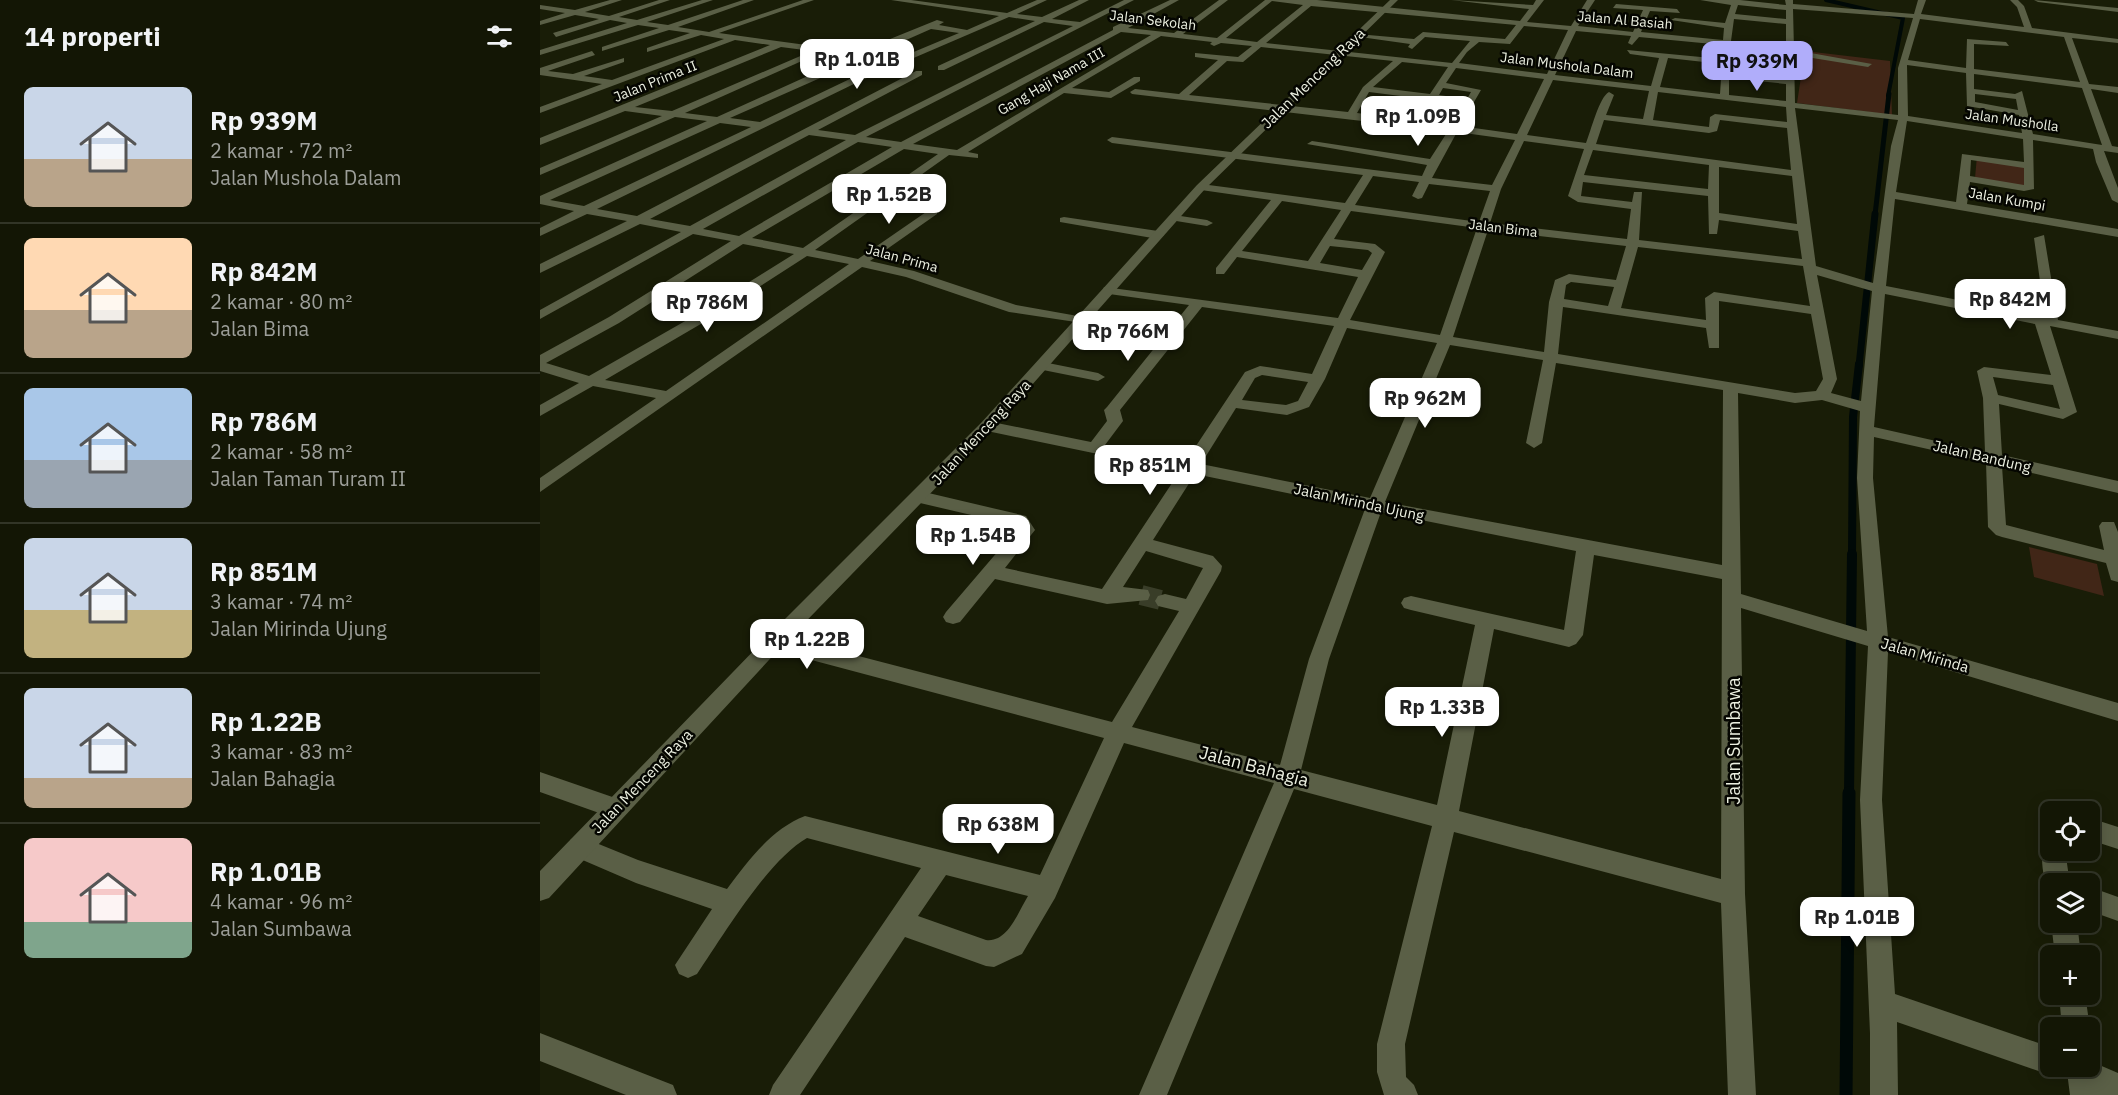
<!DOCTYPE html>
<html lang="id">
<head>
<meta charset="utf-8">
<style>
  :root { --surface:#131605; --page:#1c1f0f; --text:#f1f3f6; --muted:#9d9f9a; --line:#323527; --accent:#b0adfa }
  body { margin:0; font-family:"IBM Plex Sans",sans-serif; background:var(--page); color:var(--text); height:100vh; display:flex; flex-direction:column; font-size:22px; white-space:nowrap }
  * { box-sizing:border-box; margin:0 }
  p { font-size:20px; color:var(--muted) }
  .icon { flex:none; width:33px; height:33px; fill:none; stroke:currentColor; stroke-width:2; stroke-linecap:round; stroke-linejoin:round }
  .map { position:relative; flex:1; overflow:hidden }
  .drawer { display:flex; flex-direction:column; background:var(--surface); width:540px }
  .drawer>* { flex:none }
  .buttons { position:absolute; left:1500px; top:801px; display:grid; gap:12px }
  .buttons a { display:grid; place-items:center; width:60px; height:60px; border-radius:9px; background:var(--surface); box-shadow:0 3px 15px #0003,0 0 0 2px var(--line); font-size:30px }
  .price { position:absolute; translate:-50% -51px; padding:0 14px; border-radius:12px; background:#fff; color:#222; font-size:20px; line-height:39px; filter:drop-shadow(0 2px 3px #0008) }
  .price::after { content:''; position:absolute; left:50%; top:36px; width:18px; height:14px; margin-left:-9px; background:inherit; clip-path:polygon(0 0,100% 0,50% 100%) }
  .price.selected { background:var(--accent); color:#111 }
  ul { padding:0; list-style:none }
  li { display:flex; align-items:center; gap:18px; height:150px; padding:0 24px }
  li+li { border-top:2px solid var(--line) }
  li span { display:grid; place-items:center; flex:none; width:168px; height:120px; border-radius:9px; color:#555 }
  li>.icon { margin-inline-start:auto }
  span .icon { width:72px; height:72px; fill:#fffc; stroke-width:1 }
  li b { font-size:26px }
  h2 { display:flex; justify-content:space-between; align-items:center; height:72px; padding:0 24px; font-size:26px }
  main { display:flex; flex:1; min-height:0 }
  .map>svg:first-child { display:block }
  .green { fill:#412617 }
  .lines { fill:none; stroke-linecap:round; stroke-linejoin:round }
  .stream-far5 { stroke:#000907; stroke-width:4 }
  .stream-far4 { stroke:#000907; stroke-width:5 }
  .stream-far3 { stroke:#000907; stroke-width:7 }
  .stream-far2 { stroke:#000907; stroke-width:8 }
  .stream-far1 { stroke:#000907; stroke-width:10 }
  .stream { stroke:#000907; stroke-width:13 }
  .street-tunnel { stroke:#393d28; stroke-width:20; stroke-dasharray:20 10; stroke-linecap:butt }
  .street { fill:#5a5f46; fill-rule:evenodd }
  .secondary { fill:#5a5f46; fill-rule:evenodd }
  .labels { text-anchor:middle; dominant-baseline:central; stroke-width:5; stroke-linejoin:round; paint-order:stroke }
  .far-street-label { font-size:14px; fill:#ecf0e1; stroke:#050601 }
  .street-label { font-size:15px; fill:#ecf0e1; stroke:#050601 }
  .near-street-label { font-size:18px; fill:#ecf0e1; stroke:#050601 }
</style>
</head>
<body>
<main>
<section class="drawer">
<h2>14 properti<svg class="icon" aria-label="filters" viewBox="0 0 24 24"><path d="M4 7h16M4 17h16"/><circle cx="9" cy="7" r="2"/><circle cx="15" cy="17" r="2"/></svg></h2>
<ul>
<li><span style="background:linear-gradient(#c9d6e8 60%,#b9a48a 0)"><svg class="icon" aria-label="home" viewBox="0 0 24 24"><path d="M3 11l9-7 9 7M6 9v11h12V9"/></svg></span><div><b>Rp 939M</b><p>2 kamar · 72 m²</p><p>Jalan Mushola Dalam</p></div></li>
<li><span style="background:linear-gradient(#ffd9b3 60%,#b9a48a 0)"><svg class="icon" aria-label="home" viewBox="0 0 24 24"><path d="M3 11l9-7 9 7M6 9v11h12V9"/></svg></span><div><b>Rp 842M</b><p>2 kamar · 80 m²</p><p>Jalan Bima</p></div></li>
<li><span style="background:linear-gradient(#a9c7e8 60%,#9aa5b1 0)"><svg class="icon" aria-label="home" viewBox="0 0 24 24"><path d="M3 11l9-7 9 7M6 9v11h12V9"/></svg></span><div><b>Rp 786M</b><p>2 kamar · 58 m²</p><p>Jalan Taman Turam II</p></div></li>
<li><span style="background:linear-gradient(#c9d6e8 60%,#c2b280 0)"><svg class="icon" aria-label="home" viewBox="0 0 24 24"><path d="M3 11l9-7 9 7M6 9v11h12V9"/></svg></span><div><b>Rp 851M</b><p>3 kamar · 74 m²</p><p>Jalan Mirinda Ujung</p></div></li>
<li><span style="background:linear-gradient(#c9d6e8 75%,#b9a48a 0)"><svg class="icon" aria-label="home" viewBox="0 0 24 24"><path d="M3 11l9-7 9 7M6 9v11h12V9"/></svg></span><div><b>Rp 1.22B</b><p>3 kamar · 83 m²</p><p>Jalan Bahagia</p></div></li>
<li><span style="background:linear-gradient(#f6c9c9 70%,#7fa58c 0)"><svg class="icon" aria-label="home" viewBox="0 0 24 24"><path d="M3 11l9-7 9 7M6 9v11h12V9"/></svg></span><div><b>Rp 1.01B</b><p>4 kamar · 96 m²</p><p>Jalan Sumbawa</p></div></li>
</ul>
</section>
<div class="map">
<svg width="1578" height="1095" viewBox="0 0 1578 1095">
  <rect width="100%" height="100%" fill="#191d07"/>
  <path class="green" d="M 1265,51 L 1350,61 L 1352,115 L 1257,103 Z
    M 1437,156 L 1484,164 L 1484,187 L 1435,178 Z
    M 1489,547 L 1557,564 L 1564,596 L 1494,577 Z"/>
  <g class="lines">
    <path class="stream-far5" d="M 1286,0 L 1363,18 L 1348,96"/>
    <path class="stream-far4" d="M 1335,215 L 1349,94"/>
    <path class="stream-far3" d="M 1319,366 L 1335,214"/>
    <path class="stream-far2" d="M 1312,555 L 1313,417 L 1319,364"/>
    <path class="stream-far1" d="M 1309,794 L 1312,554"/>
    <path class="stream" d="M 1306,1095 L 1309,793"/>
    <path class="street-tunnel" d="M 601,595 L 625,601"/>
    <path class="street" d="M 70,0 L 82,0 L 45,12 L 69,16 L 119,0 L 130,0 L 79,17 L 97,20 L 162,0 L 173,0 L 107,22 L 128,25 L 203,0 L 214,0 L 138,27 L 169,32 L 263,0 L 274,0 L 179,33 L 318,52 L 397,20 L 404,22 L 399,25 L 427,30 L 459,16 L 351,0 L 371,0 L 467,13 L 497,0 L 507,0 L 477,14 L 502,17 L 539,0 L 549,0 L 512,19 L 540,22 L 584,0 L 594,0 L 326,137 L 361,142 L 573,30 L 573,27 L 630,0 L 639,0 L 588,28 L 634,33 L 679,0 L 688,0 L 643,34 L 677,38 L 725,0 L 777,0 L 980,21 L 989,9 L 911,0 L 993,5 L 996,0 L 1004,0 L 987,22 L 1031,26 L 1047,0 L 1055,0 L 1038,26 L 1093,32 L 1103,10 L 1073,8 L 1076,4 L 1137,9 L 1140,13 L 1110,11 L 1101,32 L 1183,40 L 1184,28 L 1131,20 L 1135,18 L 1185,23 L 1191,5 L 1160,0 L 1200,0 L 1246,5 L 1245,0 L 1253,0 L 1253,4 L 1374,14 L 1378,0 L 1386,0 L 1381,14 L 1484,27 L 1477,7 L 1470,0 L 1478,0 L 1484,6 L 1492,28 L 1578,39 L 1578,43 L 1532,38 L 1549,84 L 1578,87 L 1578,93 L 1551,89 L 1572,146 L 1578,147 L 1578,153 L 1564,151 L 1578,188 L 1578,203 L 1572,200 L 1556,162 L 1553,149 L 1493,140 L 1494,189 L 1484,191 L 1430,182 L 1427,204 L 1578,229 L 1578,237 L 1355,199 L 1346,286 L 1505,317 L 1494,238 L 1504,235 L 1518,320 L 1578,331 L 1578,339 L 1510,326 L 1537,412 L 1523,419 L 1459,404 L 1462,455 L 1578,481 L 1578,493 L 1462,466 L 1466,525 L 1564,550 L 1559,526 L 1562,522 L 1574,522 L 1578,532 L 1578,582 L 1571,580 L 1566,563 L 1462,537 L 1456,535 L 1448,527 L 1446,462 L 1334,437 L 1333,478 L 1348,637 L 1578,703 L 1578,721 L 1348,652 L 1342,800 L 1355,994 L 1510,1047 L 1510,1066 L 1522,1066 L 1520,1071 L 1510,1075 L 1357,1022 L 1358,1095 L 1330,1095 L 1330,1033 L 1320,800 L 1328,646 L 1201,608 L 1205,894 L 1216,1095 L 1188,1095 L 1181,903 L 914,832 L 865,1044 L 866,1077 L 874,1085 L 878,1095 L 844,1095 L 837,1072 L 837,1044 L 892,826 L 754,789 L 627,1095 L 599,1095 L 734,783 L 584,743 L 515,898 L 482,954 L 454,967 L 446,966 L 365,937 L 260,1095 L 229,1095 L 233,1085 L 381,868 L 267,838 C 228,860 183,936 157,974 L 148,978 L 139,974 L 135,965 L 172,909 L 96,883 L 31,855 L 27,847 L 31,839 L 39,836 L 98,860 L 187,889 C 208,861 231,829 265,816 L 500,875 L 564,738 L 234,650 L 227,647 L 224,642 L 227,637 L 234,634 L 572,722 L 639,611 L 618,606 L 615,601 L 618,596 L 625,594 L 646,599 L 663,568 L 606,551 L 583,587 L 608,590 L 610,595 L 608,600 L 567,604 L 455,579 L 420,622 L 413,624 L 406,622 L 403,617 L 406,612 L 477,529 L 474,525 L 380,503 L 371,497 L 380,491 L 486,516 L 495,530 L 465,568 L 562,589 L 640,471 L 447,431 L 439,426 L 447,421 L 551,442 L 567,421 L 564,410 L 567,407 L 649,305 L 569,294 L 563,290 L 564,287 L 798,318 L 818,277 L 697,257 L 684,274 L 676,274 L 676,268 L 731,200 L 661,190 L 656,187 L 661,184 L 805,203 L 823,175 L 572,143 L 567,140 L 572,137 L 882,176 L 887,165 L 767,144 L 772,141 L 890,159 L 908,131 L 592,94 L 590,92 L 595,89 L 639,94 L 678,60 L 655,57 L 655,53 L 698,57 L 712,46 L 681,43 L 674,46 L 670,44 L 672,42 L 621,36 L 532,88 L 569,92 L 594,77 L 600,77 L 600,81 L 571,98 L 524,93 L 428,152 L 438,154 L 438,158 L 409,155 L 275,250 L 318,259 L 389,210 L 397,210 L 397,214 L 330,261 L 374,271 L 476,305 L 549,318 L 549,324 L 469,312 L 366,277 L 322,267 L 0,492 L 0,478 L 116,398 L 53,386 L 0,416 L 0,405 L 39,383 L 0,371 L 0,355 L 69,317 L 191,241 L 153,234 L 0,319 L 0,310 L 141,232 L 100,224 L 0,273 L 0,264 L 87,221 L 47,214 L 0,236 L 0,228 L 34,211 L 0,204 L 0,196 L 167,121 L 135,117 L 0,175 L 0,168 L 122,116 L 85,111 L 0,145 L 0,138 L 230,45 L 195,40 L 0,113 L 0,107 L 62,84 L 0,75 L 0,68 L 52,51 L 55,55 L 8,71 L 33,74 L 84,58 L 84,62 L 44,76 L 72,80 L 184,39 L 161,35 L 107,52 L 107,48 L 150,33 L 129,30 L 62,51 L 62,47 L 119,28 L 98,25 L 0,55 L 0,50 L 87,23 L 70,20 L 16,37 L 13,33 L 59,19 L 35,15 L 0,25 L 0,21 L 25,13 L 0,9 L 0,5 L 35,10 ZM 732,1 L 763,5 L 717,42 L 686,38 ZM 1198,5 L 1246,10 L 1246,19 L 1195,14 ZM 771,6 L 976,25 L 965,39 L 883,32 L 874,39 L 817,34 L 813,36 L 870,44 L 868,47 L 872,49 L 885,37 L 930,41 L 912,63 L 726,43 ZM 1253,9 L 1373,18 L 1358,68 L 1358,115 L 1255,103 L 1254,55 L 1328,67 L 1332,64 L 1254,50 ZM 469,17 L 495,21 L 398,66 L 398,70 L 404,70 L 504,22 L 533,26 L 315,135 L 278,130 L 382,75 L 382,71 L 376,71 L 97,216 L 57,209 L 320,81 ZM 1194,19 L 1246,24 L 1246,46 L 1191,41 ZM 1380,19 L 1524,37 L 1540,82 L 1434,69 L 1434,44 L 1469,46 L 1466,42 L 1427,39 L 1426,68 L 1368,60 ZM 984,26 L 1028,30 L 1007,74 L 919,63 L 927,52 L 939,42 L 970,44 ZM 391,29 L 419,33 L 314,77 L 220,122 L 190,118 ZM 1036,31 L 1091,36 L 1088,43 L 1092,45 L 1099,37 L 1183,45 L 1182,59 L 1087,50 L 1090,54 L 1119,58 L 1111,86 L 1015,75 ZM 581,32 L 611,35 L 417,150 L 373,144 ZM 1191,46 L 1246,51 L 1246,79 L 1190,73 ZM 241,47 L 272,51 L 132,111 L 95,107 ZM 721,47 L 853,61 L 823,87 L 808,112 L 649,95 L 687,61 L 703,62 ZM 282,52 L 312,56 L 177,117 L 145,113 ZM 1128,58 L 1182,64 L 1180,94 L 1120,87 ZM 862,62 L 908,67 L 890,94 L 833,87 ZM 1367,65 L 1426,73 L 1427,106 L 1479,115 L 1482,133 L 1368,116 ZM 916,68 L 1004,79 L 977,134 L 920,126 L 941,90 L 906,83 ZM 1434,74 L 1542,88 L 1562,145 L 1493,134 L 1482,91 L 1475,94 L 1434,89 ZM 1189,78 L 1246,84 L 1246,101 L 1189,95 ZM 1013,80 L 1109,91 L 1103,119 L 1066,115 L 1074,95 L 1069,92 C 1059,97 1051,131 1046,143 L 987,135 ZM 903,88 L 931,92 L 927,99 L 899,95 ZM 829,92 L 924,104 L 911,125 L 817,113 ZM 1118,92 L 1246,107 L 1247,122 L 1175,114 L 1170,117 L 1169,127 L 1113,120 ZM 1435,94 L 1476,99 L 1478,110 L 1435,102 ZM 1255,108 L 1358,120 L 1351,146 L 1333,283 L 1276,266 ZM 1064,120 L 1169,133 L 1177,131 L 1180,120 L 1247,128 L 1251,170 L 1056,144 ZM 1367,121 L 1483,139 L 1484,162 L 1422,154 L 1416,202 L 1356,192 ZM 180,123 L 211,127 L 44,206 L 10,200 ZM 917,132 L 975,140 L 952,185 L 892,178 ZM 269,135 L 306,140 L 150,226 L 110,219 ZM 984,141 L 1044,149 L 1028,196 L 1038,202 L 1091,209 L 1087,239 L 950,223 L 961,189 ZM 318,142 L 352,147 L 199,236 L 163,229 ZM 364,149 L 398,154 L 263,248 L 212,238 ZM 1053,150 L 1169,165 L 1168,189 L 1044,175 ZM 1431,160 L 1484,168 L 1484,185 L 1430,176 ZM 1179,167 L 1252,176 L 1257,224 L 1179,213 ZM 833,176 L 879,182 L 872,196 L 878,199 L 882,198 L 889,184 L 950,191 L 939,222 L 815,205 ZM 1043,182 L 1168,196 L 1169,234 L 1177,234 L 1179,220 L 1258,231 L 1262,259 L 1099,240 L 1102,192 L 1094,192 L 1092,202 L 1041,196 ZM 742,201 L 801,210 L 768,261 L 702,251 ZM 811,211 L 937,228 L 900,335 L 810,320 L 845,252 L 835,244 L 794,239 ZM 948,230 L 1086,246 L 1076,280 L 1029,274 L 1015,280 L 1009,302 L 1004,352 L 913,337 ZM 203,244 L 254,254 L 161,312 L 49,376 L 6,363 L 79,323 ZM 790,246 L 828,250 L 832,253 L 822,270 L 780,263 ZM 1098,247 L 1263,266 L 1270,306 L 1174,292 L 1165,298 L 1166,320 L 1081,308 ZM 267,256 L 309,264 L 126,391 L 65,380 L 171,318 ZM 1277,275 L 1332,291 L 1321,401 L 1291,393 L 1297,379 ZM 1031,282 L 1074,287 L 1068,306 L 1024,299 L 1026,285 ZM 1345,294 L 1495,324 L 1511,375 L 1444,367 L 1437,371 L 1443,398 L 1445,452 L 1334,427 ZM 1179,301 L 1271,314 L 1283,379 L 1276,391 L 1255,393 L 1018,354 L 1023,307 L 1166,328 L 1169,348 L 1179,348 ZM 662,307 L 794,326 L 772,374 L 720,366 L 705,372 L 646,461 L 565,445 L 583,421 L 580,410 ZM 807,328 L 897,343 L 830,498 L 661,464 L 696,408 L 747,415 L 769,407 L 785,379 ZM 910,345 L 1003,360 L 986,443 L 994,448 L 1002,443 L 1016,363 L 1183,390 L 1182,565 L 845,502 ZM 722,375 L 768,382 L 758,401 L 746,405 L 702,400 L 715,378 ZM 1453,377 L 1513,385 L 1520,409 L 1458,395 ZM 1198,393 L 1255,403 L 1282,400 L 1320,411 L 1317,478 L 1327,631 L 1201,594 ZM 655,474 L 825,509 L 769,659 L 740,765 L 592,727 L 681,571 L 682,566 L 673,556 L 613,540 ZM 841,512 L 1036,551 L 1024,630 L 871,596 L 864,598 L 861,603 L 864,608 L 871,610 L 935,625 L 897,805 L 761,770 L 789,659 ZM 1054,555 L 1182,579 L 1181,879 L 919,811 L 954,629 L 1029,647 L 1036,644 L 1043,635 ZM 406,875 L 488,896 C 478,912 468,943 446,940 L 378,916 Z
      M 1494,0 L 1578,8 L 1578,12 L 1498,2 Z
      M 634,215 L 667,220 L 673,223 L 667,226 L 630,220 L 628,218 Z
      M 524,217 L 618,231 L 624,235 L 618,239 L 520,222 L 520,218 Z
      M 503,362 L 558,373 L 565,377 L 558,381 L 498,369 L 496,366 L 498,363 Z
      M 0,772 L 84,801 L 88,808 L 84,815 L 76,819 L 0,792 Z
      M 1510,812 L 1510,838 L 1502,835 L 1498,827 L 1502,815 Z
      M 1550,818 L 1578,827 L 1578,849 L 1550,840 Z
      M 1510,840 L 1510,850 L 1525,850 L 1530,884 L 1510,884 L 1510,893 C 1503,881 1499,855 1505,842 Z
      M 1550,887 L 1578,897 L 1578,921 L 1550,911 Z
      M 1511,922 L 1537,922 L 1541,956 L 1515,956 Z
      M 1519,994 L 1545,994 L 1550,1028 L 1550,1029 L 1522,1028 Z
      M 0,1033 L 133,1085 L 137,1095 L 86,1095 L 0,1061 Z
      M 1550,1061 L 1578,1073 L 1578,1095 L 1530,1095 L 1527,1072 L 1529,1066 L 1550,1066 Z"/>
    <path class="secondary" d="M 850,0 L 858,0 L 665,189 L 453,429 L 241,647 L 9,898 L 0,901 L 0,871 L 227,637 L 441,423 L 657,185 Z"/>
  </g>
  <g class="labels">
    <g class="far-street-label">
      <text transform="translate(613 20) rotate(7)">Jalan Sekolah</text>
      <text transform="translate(1085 20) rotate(5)">Jalan Al Basiah</text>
      <text transform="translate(1027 65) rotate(7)">Jalan Mushola Dalam</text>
      <text transform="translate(115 81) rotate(-22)">Jalan Prima II</text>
      <text transform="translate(511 81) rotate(-30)">Gang Haji Nama III</text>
      <text transform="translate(1472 120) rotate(8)">Jalan Musholla</text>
      <text transform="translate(1467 199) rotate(10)">Jalan Kumpi</text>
      <text transform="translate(963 228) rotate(7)">Jalan Bima</text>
      <text transform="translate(362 258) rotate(15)">Jalan Prima</text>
    </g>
    <g class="street-label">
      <text transform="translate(773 78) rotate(-44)">Jalan Menceng Raya</text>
      <text transform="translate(441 432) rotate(-47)">Jalan Menceng Raya</text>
      <text transform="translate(1442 456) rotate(13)">Jalan Bandung</text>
      <text transform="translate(819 502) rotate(12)">Jalan Mirinda Ujung</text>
      <text transform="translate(1385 655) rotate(16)">Jalan Mirinda</text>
      <text transform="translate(102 781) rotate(-46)">Jalan Menceng Raya</text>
    </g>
    <g class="near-street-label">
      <text transform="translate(1193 741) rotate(-90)">Jalan Sumbawa</text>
      <text transform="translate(714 766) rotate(15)">Jalan Bahagia</text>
    </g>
  </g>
</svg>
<div class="buttons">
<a><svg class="icon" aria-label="locate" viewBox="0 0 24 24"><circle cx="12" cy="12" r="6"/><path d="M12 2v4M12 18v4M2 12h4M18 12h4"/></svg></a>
<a><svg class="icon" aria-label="layers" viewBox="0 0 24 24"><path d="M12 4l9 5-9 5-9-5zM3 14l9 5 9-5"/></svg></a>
<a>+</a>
<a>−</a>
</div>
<b class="price" style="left:317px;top:90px">Rp 1.01B</b>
<b class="price selected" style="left:1217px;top:92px">Rp 939M</b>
<b class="price" style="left:878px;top:147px">Rp 1.09B</b>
<b class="price" style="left:349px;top:225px">Rp 1.52B</b>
<b class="price" style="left:1470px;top:330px">Rp 842M</b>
<b class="price" style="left:167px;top:333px">Rp 786M</b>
<b class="price" style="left:588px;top:362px">Rp 766M</b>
<b class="price" style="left:885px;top:429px">Rp 962M</b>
<b class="price" style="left:610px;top:496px">Rp 851M</b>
<b class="price" style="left:433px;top:566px">Rp 1.54B</b>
<b class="price" style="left:267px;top:670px">Rp 1.22B</b>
<b class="price" style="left:902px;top:738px">Rp 1.33B</b>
<b class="price" style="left:458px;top:855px">Rp 638M</b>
<b class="price" style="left:1317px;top:948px">Rp 1.01B</b>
</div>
</main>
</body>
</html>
